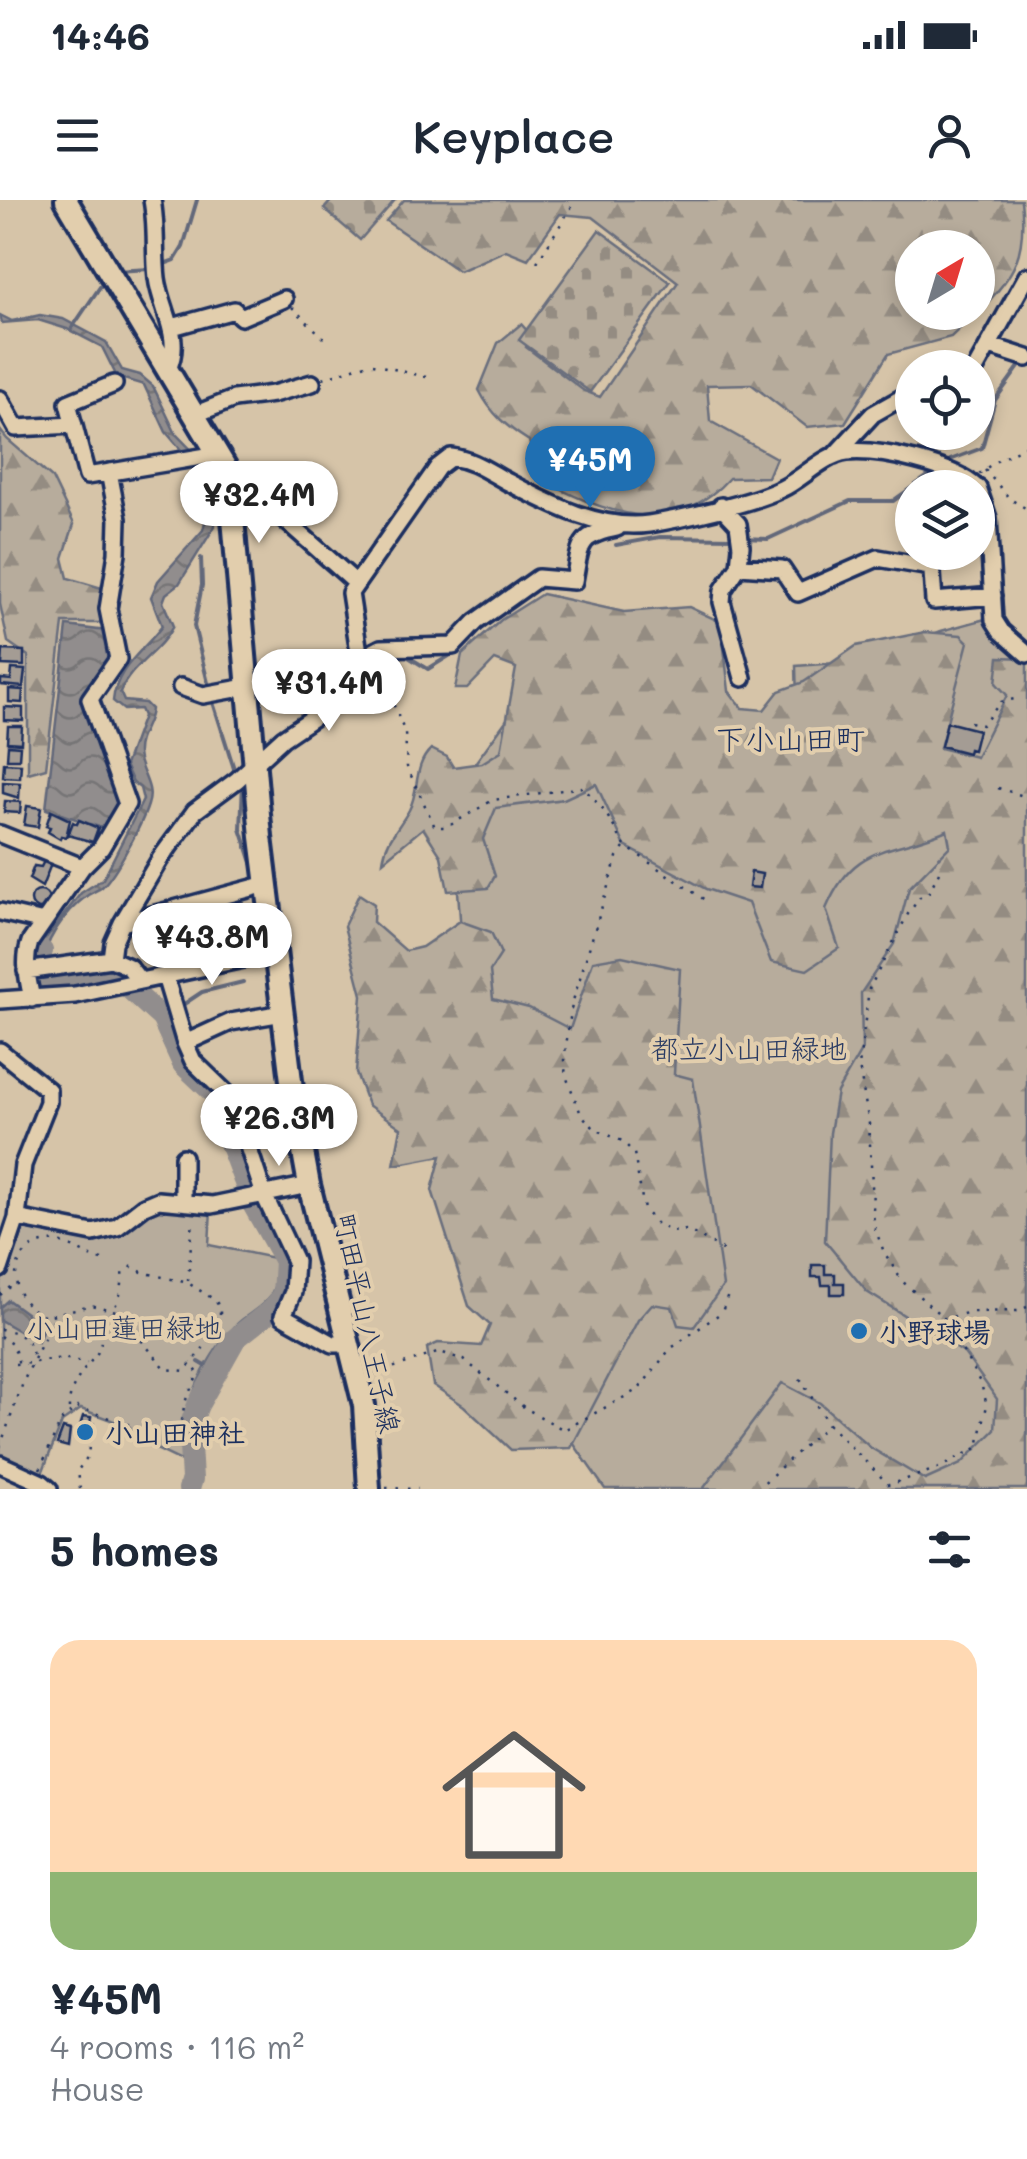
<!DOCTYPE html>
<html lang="en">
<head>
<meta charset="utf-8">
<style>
  :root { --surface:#fff; --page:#f2f2f3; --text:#1f2937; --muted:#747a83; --accent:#1f6fb2 }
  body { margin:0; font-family:Mali,"Klee One",sans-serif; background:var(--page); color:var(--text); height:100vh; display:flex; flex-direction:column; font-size:38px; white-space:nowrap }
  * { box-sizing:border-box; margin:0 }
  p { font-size:32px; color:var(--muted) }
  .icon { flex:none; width:55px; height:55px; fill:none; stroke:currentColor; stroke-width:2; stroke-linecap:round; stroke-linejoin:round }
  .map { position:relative; height:1289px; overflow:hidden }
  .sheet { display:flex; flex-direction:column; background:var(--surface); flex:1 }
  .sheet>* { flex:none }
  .needle { width:65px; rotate:38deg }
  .fabs { position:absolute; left:895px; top:30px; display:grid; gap:20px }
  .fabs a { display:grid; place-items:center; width:100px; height:100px; border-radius:50%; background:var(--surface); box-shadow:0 5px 15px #0003; font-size:50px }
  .price { position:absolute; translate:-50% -85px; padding:0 22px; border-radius:35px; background:#fff; color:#222; font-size:32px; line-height:65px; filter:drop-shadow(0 2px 5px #0008) }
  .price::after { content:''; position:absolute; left:50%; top:60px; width:30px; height:22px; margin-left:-15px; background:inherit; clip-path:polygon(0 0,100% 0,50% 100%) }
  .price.on { background:var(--accent); color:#fff }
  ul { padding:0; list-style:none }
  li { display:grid; align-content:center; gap:20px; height:530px; padding:0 50px }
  li span { display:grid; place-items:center; height:310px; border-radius:30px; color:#555 }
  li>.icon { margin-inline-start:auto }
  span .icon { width:180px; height:180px; fill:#fffc; stroke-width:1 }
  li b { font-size:42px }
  h2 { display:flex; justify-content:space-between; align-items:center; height:120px; padding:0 50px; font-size:42px }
  .status { display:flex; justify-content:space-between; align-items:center; height:70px; padding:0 50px; background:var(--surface); direction:ltr }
  .status svg { height:28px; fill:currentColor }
  header { display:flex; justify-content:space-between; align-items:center; height:130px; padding:0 50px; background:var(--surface); font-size:45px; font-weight:600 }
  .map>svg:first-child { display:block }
  .green { fill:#b7ac9c; stroke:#696e7d; stroke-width:2.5 }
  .forest { fill:url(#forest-firs); stroke:#696e7d; stroke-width:2.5 }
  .cemetery { fill:url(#cemetery-stones); stroke:#696e7d; stroke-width:2.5 }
  .water { fill:url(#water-waves); stroke:#62677a; stroke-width:2.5 }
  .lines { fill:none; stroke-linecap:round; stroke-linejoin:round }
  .stream { stroke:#62677a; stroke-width:4 }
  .river { stroke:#918d8d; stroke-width:22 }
  .building { fill:#a49c94; stroke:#1b2f5e; stroke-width:2.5 }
  .minor-casing { stroke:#1b2f5e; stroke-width:22 }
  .major-casing { stroke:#1b2f5e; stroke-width:28 }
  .path { stroke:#1b2f5e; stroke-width:2.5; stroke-dasharray:2.5 8; stroke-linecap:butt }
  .minor { stroke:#e2cead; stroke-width:15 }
  .major { stroke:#e2cead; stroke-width:20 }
  .poi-dot { fill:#1f6fb2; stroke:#e2cead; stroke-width:4 }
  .labels { text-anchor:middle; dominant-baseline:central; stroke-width:8; stroke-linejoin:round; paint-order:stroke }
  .park-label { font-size:28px; fill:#2b3c64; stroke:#e2cead }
  .street-label { font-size:28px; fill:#1b2f5e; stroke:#e2cead }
  .poi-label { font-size:28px; font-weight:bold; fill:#1b2f5e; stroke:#e2cead; text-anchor:start }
  .neighbourhood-label { font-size:30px; fill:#1b2f5e; stroke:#e2cead }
</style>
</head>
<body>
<div class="status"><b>14:46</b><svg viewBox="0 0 49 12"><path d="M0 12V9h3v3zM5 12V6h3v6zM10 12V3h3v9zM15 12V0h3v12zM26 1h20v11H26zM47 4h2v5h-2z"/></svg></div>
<header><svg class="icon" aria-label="menu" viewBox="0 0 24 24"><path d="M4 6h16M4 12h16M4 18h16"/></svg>Keyplace<svg class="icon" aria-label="person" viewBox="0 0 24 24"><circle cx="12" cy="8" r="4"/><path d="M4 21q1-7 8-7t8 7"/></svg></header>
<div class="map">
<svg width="1027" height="1289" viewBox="0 0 1027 1289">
  <defs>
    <pattern id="forest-firs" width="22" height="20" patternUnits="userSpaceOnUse" patternTransform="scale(2.5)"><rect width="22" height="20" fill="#b7ac9c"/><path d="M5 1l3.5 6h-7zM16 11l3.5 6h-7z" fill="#948c82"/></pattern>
    <pattern id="cemetery-stones" width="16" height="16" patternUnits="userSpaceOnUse" patternTransform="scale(2.5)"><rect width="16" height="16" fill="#b7ac9c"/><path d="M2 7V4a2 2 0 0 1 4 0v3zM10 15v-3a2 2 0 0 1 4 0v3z" fill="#948c82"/></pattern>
    <pattern id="water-waves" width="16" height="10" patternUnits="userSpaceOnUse" patternTransform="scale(2.5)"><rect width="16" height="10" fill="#918d8d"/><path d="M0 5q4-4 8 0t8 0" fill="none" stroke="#767476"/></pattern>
  </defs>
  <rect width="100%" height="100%" fill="#d6c4a8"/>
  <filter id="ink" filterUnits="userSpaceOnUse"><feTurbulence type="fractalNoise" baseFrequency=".01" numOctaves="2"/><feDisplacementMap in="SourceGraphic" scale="20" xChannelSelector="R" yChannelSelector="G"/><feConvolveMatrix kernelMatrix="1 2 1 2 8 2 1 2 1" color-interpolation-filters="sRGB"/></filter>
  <g filter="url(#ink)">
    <path class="green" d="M 989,418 L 1021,455 L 1027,1207 L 946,1289 L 605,1289 L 551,1211 L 472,881 L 451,596 L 567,437 L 743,566 L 799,574 L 796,466 L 864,461 L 941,431 Z
      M 158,1006 L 211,1009 L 209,1045 L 274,1058 C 278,1071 277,1084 270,1096 C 262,1108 245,1115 235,1126 C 202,1161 179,1214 183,1262 L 131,1237 L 130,1227 L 81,1209 L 62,1222 L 41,1276 L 0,1258 L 0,1084 L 20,1027 L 27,1026 L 74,1037 Z"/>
    <path class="forest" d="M 404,0 L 1021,0 C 1027,54 1015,76 978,112 L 978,48 L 912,48 L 912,112 L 977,112 L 951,137 L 888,154 L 845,223 L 807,227 L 751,184 L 707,185 L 710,221 L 776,258 L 768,277 L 729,278 C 672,342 601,312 537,277 L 529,241 C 507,227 491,214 479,190 L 498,143 L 521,124 L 531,135 L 526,147 L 584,191 L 600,197 L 678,82 L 593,17 L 560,14 L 528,59 L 506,50 L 459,71 L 386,21 Z
      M 0,230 L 7,239 L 52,278 L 74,324 L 63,358 L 68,378 L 105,389 L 100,423 L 63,423 L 46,568 L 28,573 L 28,456 L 8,442 L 0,404 Z
      M 542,394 L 624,412 L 689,407 L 721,422 L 729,491 L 742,508 L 764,510 L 779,491 L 804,482 L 856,446 L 925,432 L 961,435 L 968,442 L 940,548 L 976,557 L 1007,495 L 996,483 L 999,457 L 1027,458 L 1027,1289 L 703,1289 L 782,1183 L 820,1203 L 871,1248 L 925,1280 L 961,1264 L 995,1230 L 997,1199 L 964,1153 L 867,1092 L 825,1041 L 830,933 L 837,892 L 862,849 L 861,793 L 894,744 L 909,688 L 950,646 L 947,630 C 890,655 855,641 826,709 L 839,748 L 807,770 L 771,762 L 748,703 L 706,689 L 625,646 L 596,584 L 564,599 L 496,608 L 483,639 L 495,676 L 488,688 L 448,691 L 441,656 L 423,628 L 383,661 C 386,639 399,628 409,610 C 420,589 413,566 431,549 L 447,557 L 453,567 L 482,563 L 501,551 L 516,468 L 495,460 L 467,489 L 455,489 L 462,455 L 501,420 Z
      M 359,694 L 374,704 L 373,722 L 406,751 L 422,747 L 460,721 L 491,732 L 501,754 L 490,771 L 493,799 L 529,808 L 570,829 L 593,761 L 622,756 L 680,769 L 674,874 L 693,879 L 723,1086 L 694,1127 L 678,1125 L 672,1107 L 652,1104 L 638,1120 L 571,1248 L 511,1250 L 464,1206 L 433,1185 L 427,1148 L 438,1143 L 481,1146 L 490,1125 L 469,1106 L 432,990 L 441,956 L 394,965 L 401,928 L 368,905 L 356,873 L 362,795 L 344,726 Z"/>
    <path class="cemetery" d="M 332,0 L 395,0 L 360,40 L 324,9 Z
      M 599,30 L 670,82 L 590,192 L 519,140 Z"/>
    <path class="water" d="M 0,115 L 12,121 L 40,115 L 63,119 L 106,142 L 122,170 L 140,175 L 153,186 L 176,234 L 207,266 L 212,279 L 215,326 L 179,384 L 166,394 L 163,402 L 173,426 C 161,451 132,464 120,492 L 124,501 L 145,503 L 151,509 C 150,525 137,536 138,553 C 139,572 155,586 148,605 C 142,624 116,674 102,687 C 100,689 91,693 88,695 C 66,711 39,745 44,773 L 33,761 L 35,752 L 81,693 L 103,679 L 143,600 L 140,588 L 133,583 L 125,565 L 143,516 L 140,509 L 124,510 L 113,501 C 116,467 144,451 162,426 L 151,397 L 158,381 L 203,330 L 206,318 L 198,270 L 166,232 L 144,185 L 117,177 L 102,147 L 67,129 L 38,120 L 2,123 Z
      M 67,426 L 106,431 L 111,456 L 84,499 L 119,602 L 105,629 L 46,609 Z
      M 8,1100 L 34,1119 L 45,1122 L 38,1142 L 0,1120 L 0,1107 Z"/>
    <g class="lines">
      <path class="stream" d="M 164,64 L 175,60 L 183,47 L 197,0
        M 116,71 L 150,69
        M 72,128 L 106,78
        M 950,260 L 982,248 L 995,200 L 1024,160
        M 743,338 L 768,339 L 850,301 L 893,301 L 931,274
        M 616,345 L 660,337 L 733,338
        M 201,358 L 202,385 L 194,426 L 209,487
        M 402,453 L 428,469 L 449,456
        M 212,499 L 236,575
        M 243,583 L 241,629 L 256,675
        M 181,806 L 202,792 L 243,782
        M 162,818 L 166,815
        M 199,1162 L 216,1172
        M 176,1246 L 189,1246"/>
      <path class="river" d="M 42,751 L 38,762 L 40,774 L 44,777 L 107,768 L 162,818 L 183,864 L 220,899 L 230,943 L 253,1004 L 285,1061 L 283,1094 L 274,1108 L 235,1139 L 198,1205 L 189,1229 L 192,1279 L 189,1289"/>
    </g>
    <path class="building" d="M 3,450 L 24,451 L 24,466 L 2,465 Z
      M 12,469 L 25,470 L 23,487 L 1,485 L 1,479 L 11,480 Z
      M 9,489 L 23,490 L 22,503 L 9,502 Z
      M 4,507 L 23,508 L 23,521 L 4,520 Z
      M 947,522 L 978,530 L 973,550 L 969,549 L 968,553 L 941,546 Z
      M 8,526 L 22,526 L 21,543 L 7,542 Z
      M 8,545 L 20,546 L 19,559 L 7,559 Z
      M 4,563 L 21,564 L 20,578 L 3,577 Z
      M 3,582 L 20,583 L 19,598 L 3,593 Z
      M 5,601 L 21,602 L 20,613 L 4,612 Z
      M 27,606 L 41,608 L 38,627 L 24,625 Z
      M 51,611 L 70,620 L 66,637 L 61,636 L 60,639 L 48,632 L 50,627 L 46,626 Z
      M 79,620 L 98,628 L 93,642 L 68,635 L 73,622 L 77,624 Z
      M 44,661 L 51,664 L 42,687 L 29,679 L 34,666 L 41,667 Z
      M 751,672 L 762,674 L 760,688 L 749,687 Z
      M31 700a9 9 0 1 1 18 0a9 9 0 1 1-18 0Z
      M 812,1065 L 825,1065 L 825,1074 L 835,1074 L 835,1083 L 844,1083 L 844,1094 L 831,1094 L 831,1085 L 822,1085 L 821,1077 L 812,1077 Z
      M 83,1216 L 91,1217 L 90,1224 L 93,1224 L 88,1236 L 78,1232 Z
      M 63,1228 L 70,1230 L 68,1247 L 57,1244 Z"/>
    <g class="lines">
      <g class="minor-casing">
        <path id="minor" d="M 152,0 C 157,26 154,52 157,78 C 161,110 183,137 168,169
          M 172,127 L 234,110 L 241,117 L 284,99
          M 990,146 L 1027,158
          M 976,168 L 1027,76
          M 114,184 L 68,203 L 87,276 L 219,254
          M 0,199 L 16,228 L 74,225
          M 196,214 L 234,199 L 273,194 L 312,183
          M 834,256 L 873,214 L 912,192
          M 231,283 L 285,320 L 356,383
          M 978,288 L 988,318 L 994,420 L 1001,431 L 1027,454
          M 721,306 L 738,324 L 741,346 L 739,366 L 723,390 L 722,402 L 743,478
          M 927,352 L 931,358 L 934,401 L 993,396
          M 739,366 L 782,369 L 798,393 L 878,358 L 930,367
          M 360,459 L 350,393 L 438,267 L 451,257 C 473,260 486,270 506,281 C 548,303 600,331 649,324 C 681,319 753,303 781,289 C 803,279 823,255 847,252 C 880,249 953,265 977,288
          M 181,487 L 203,495 L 247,487
          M 0,634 L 82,667 L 30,742 C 23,762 28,779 32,799
          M 82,667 L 101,648 L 127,604 L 90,499 L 118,459 L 108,409 L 117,353 L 118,319 L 109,272
          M 0,712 L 44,722
          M 122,723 L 267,684
          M 26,771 L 111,759
          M 165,776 L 185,843 L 193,861 L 226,893 L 237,913 L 264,995 L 295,1061 L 293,1092 L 283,1116 L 333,1144 L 348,1144
          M 140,781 L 129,767 L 111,759 L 113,743 L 122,723 L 160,659 L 195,611 L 237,580 L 283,538 L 314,517 L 337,480 L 360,459 L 381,448 L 453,446 L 476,422 L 538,378 L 574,381 C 581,344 577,336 617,328
          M 0,800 L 75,795 L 276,752
          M 185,843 L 231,822 L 283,813
          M 0,851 L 48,890 L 48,902 L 23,965 L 17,1018 L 0,1069
          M 183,957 L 183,1002
          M 17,1018 L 93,1033 L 117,1027 L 144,1006 L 158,1000 L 212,1005 L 309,985
          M 0,1264 L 42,1283 L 49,1289"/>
      </g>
      <g class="major-casing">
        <path id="major" d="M 66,0 L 229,273 L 261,637 L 293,897 L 309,985 L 364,1205 L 369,1289"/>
      </g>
      <path class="path" d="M 537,62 L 576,0
        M 292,107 L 326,140
        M 323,178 L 369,163 L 426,177
        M 985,270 L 1010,299 L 1027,309
        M 979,274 L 993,263 L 1027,245
        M 378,466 L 405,533 L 407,567 L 435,627 L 447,627 L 493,600 L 583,587 L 605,612 L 625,646 L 705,700
        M 970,522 L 982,525 L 1001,502 L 1015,499
        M 998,588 L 1027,597
        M 624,648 L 617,657 L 572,804 L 564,860 L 566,876 L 581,914 L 595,929 L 622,941 L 634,953 L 644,1010 L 657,1024 L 672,1032 L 687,1030 L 726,1052
        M 939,672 L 929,692 L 920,697 L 908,714 L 869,789 L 859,866 L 869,924 L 874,1026 L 884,1052 L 902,1081 L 945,1119 L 970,1112 L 1018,1111 L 1027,1107
        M 102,1060 C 85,1056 66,1039 48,1042 C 5,1048 6,1104 47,1116 L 91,1105 L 116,1111 L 166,1169 L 185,1171 L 220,1127 L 220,1108 L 215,1100 L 188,1083 L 142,1072 L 128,1065
        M 188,1081 L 193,1019
        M 0,1095 L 14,1084
        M 0,1129 C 17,1131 31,1139 33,1157
        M 0,1136 L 13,1145 L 19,1164
        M 35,1162 L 63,1158 L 87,1163
        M 15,1164 L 32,1163
        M 374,1174 L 440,1152 L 464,1160 L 525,1208 L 564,1230 L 639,1189 L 670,1149 L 722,1112 L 729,1092
        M 69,1209 C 68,1185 85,1170 98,1152 C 102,1146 100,1137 103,1129 C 114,1103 124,1102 122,1069
        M 828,1224 L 889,1285 L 939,1268 L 978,1247 L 987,1205 L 981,1184 L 946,1121
        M 0,1247 L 24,1180 L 53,1120
        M 40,1269 L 61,1221 L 77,1207 L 130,1225 L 154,1244 C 179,1245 180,1223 185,1203 C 188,1192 195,1184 198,1173 L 191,1163
        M 386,1288 L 418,1289
        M 80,1289 L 78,1270 L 88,1256 L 89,1246
        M 757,1289 L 828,1224 L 798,1175"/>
      <use href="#minor" class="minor"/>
      <use href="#major" class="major"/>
    </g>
  </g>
  <g class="poi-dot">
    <circle cx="859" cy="1131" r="10"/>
    <circle cx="85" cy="1232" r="10"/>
  </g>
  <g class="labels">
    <g class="park-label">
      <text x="749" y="848">都立小山田緑地</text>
      <text x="124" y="1127">小山田蓮田緑地</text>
    </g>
    <g class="street-label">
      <text transform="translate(368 1123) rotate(78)">町田平山八王子線</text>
    </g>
    <g class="poi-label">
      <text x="879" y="1131">小野球場</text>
      <text x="105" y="1232">小山田神社</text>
    </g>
    <g class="neighbourhood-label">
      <text x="790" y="538">下小山田町</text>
    </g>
  </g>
</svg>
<div class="fabs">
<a><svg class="needle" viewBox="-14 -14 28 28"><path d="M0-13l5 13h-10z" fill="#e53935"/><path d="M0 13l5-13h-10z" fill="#747a83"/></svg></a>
<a><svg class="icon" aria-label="locate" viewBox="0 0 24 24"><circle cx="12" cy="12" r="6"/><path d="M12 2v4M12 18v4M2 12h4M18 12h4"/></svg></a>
<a><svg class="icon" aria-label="layers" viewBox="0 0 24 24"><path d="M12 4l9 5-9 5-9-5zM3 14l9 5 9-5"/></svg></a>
</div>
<b class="price on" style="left:590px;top:311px">¥45M</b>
<b class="price" style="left:259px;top:346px">¥32.4M</b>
<b class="price" style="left:329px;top:534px">¥31.4M</b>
<b class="price" style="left:212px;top:788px">¥43.8M</b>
<b class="price" style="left:279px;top:969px">¥26.3M</b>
</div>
<section class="sheet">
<h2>5 homes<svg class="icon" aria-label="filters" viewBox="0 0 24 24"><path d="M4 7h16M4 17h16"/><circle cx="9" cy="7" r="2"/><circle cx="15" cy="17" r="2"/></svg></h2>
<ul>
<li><span style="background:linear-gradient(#ffd9b3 75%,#8fb573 0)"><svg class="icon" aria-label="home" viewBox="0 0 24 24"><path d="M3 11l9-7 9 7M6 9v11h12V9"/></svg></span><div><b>¥45M</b><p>4 rooms · 116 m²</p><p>House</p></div></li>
</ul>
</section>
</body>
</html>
